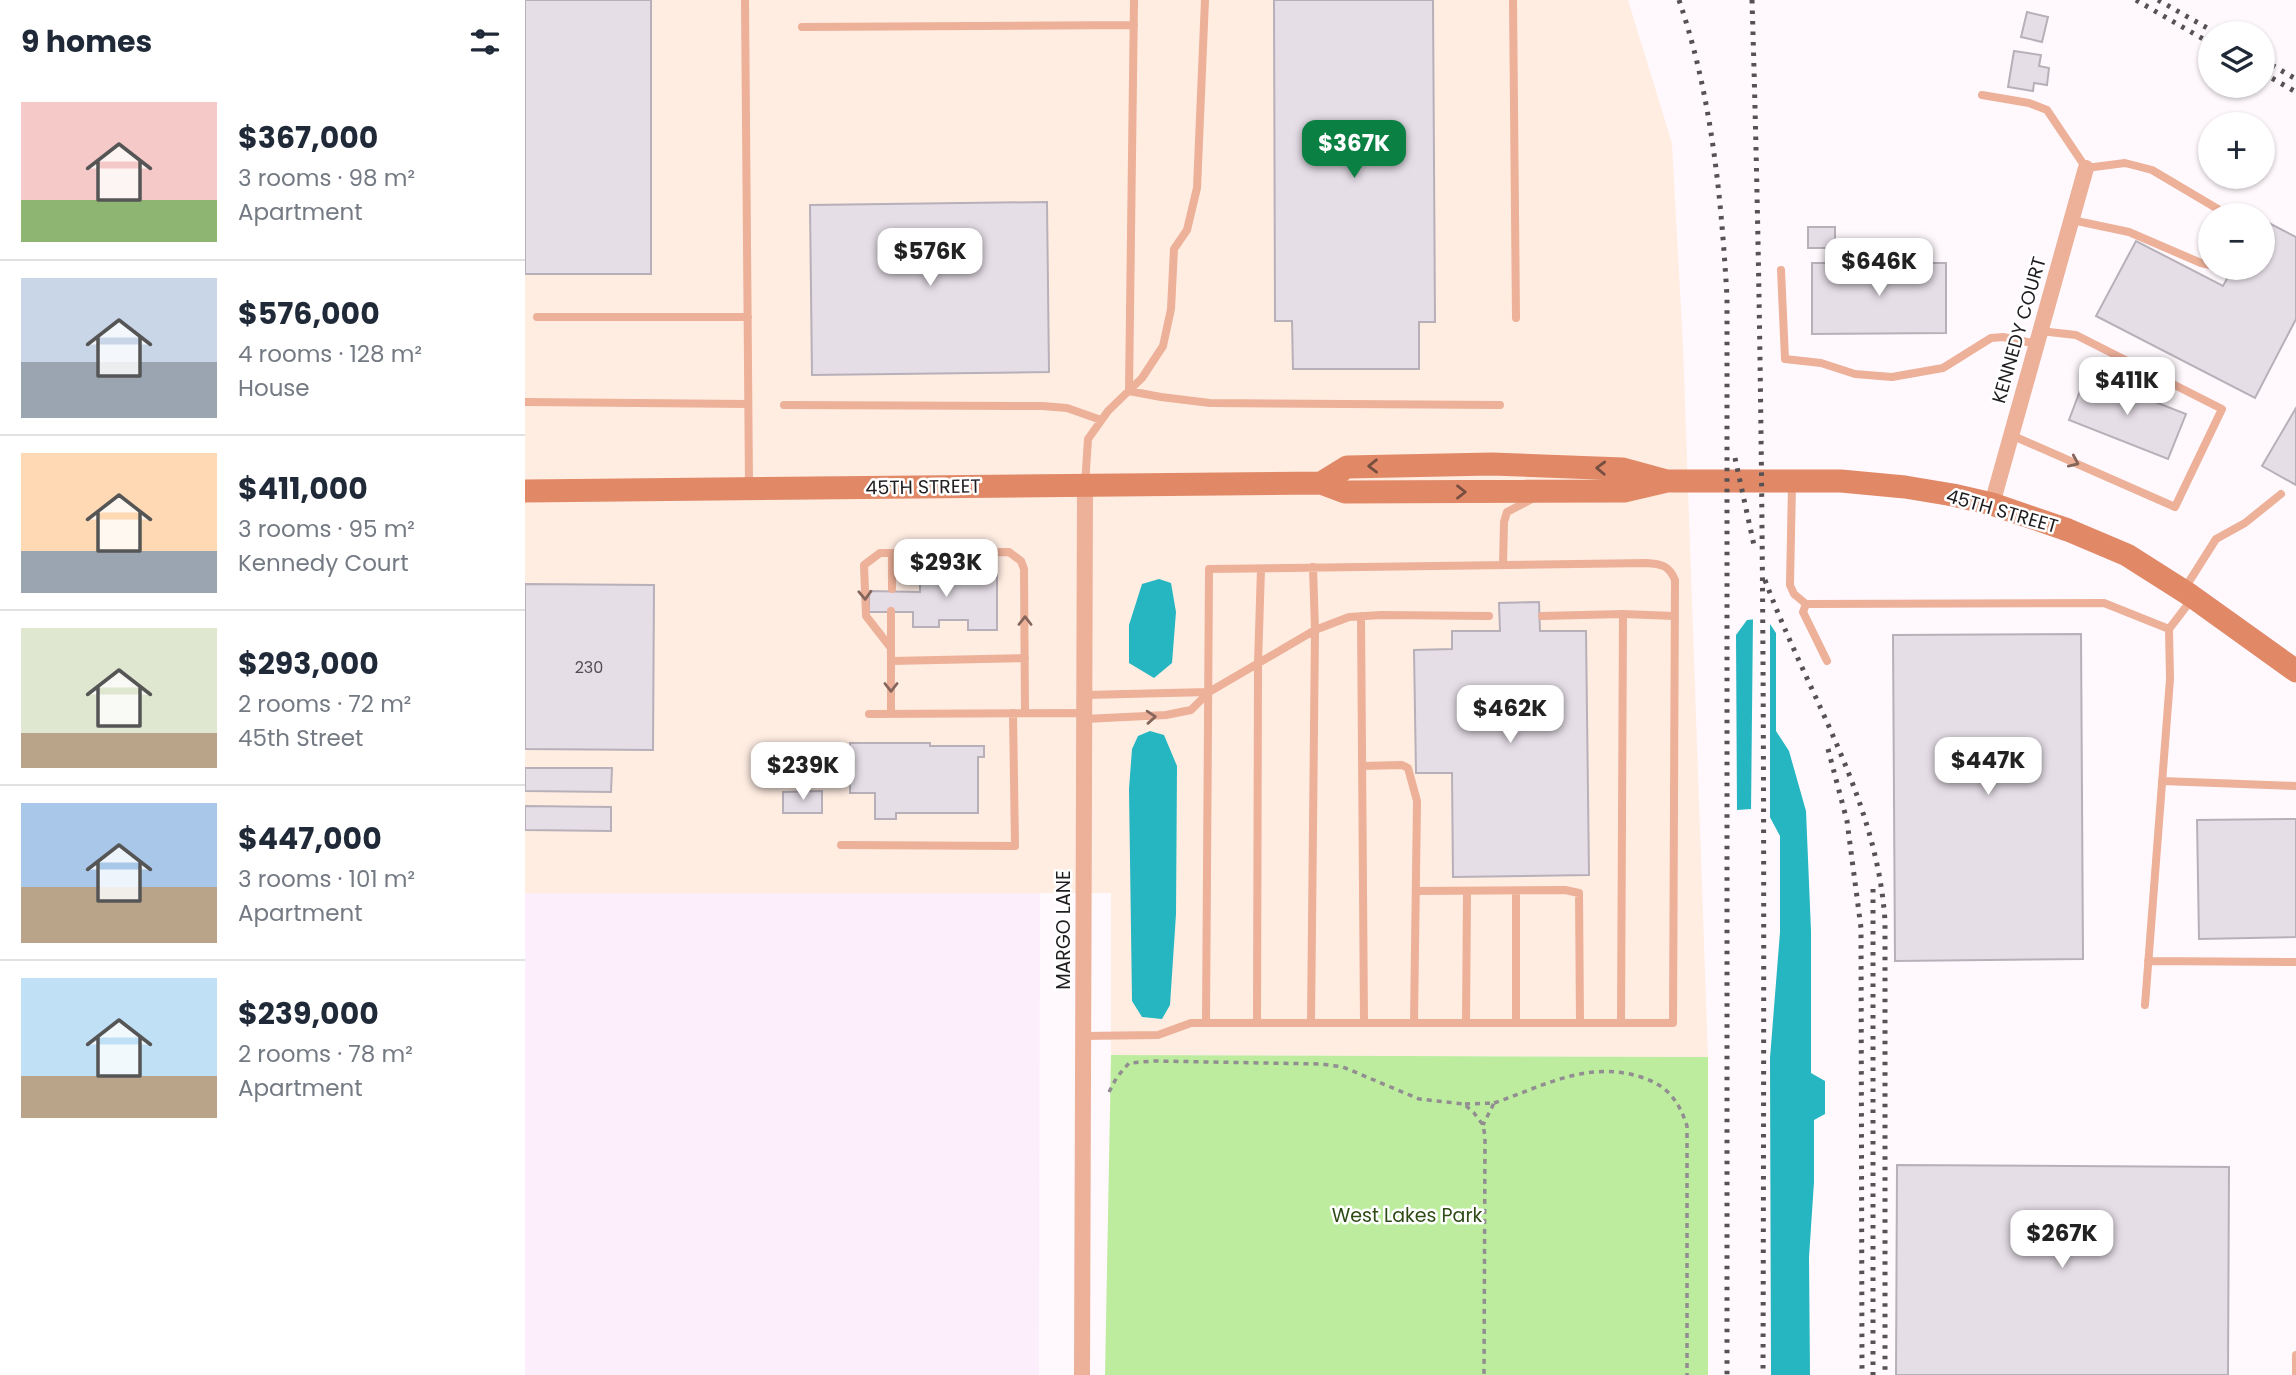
<!DOCTYPE html>
<html lang="en">
<head>
<meta charset="utf-8">
<style>
  :root { --surface:#fff; --page:#f6f6f7; --text:#1f2937; --muted:#747a83; --line:#e0e1e3; --accent:#0b8043 }
  body { margin:0; font-family:Poppins,sans-serif; background:var(--page); color:var(--text); height:100vh; display:flex; flex-direction:column; font-size:26px; white-space:nowrap }
  * { box-sizing:border-box; margin:0 }
  p { font-size:23px; color:var(--muted) }
  .icon { flex:none; width:38px; height:38px; fill:none; stroke:currentColor; stroke-width:2; stroke-linecap:round; stroke-linejoin:round }
  .map { position:relative; flex:1; overflow:hidden }
  .details { display:flex; flex-direction:column; background:var(--surface); width:525px }
  .details>* { flex:none }
  .fabs { position:absolute; left:1673px; top:21px; display:grid; gap:14px }
  .fabs a { display:grid; place-items:center; width:77px; height:77px; border-radius:50%; background:var(--surface); box-shadow:0 2px 5px #0004; font-size:35px }
  .price { position:absolute; translate:-50% -60px; padding:0 16px; border-radius:14px; background:#fff; color:#222; font-size:23px; line-height:46px; filter:drop-shadow(0 2px 4px #0008) }
  .price::after { content:''; position:absolute; left:50%; top:42px; width:21px; height:16px; margin-left:-10px; background:inherit; clip-path:polygon(0 0,100% 0,50% 100%) }
  .price.active { background:var(--accent); color:#fff }
  ul { padding:0; list-style:none }
  li { display:flex; align-items:center; gap:21px; height:175px; padding:0 21px }
  li+li { border-top:2px solid var(--line) }
  li span { display:grid; place-items:center; flex:none; width:196px; height:140px; border-radius:0px; color:#555 }
  li>.icon { margin-inline-start:auto }
  span .icon { width:84px; height:84px; fill:#fffc; stroke-width:1 }
  li b { font-size:30px }
  h2 { display:flex; justify-content:space-between; align-items:center; height:84px; padding:0 21px; font-size:30px }
  main { display:flex; flex:1; min-height:0 }
  .map>svg:first-child { display:block }
  .built { fill:#fdeefc }
  .industrial { fill:#ffede2 }
  .green { fill:#bdec9e }
  .water { fill:#25b6c1 }
  .pier { fill:#fff9fe }
  .building { fill:#e6dee7; stroke:#b7b0b9; stroke-width:2 }
  .lines { fill:none; stroke-linecap:round; stroke-linejoin:round }
  .path { stroke:#918d91; stroke-width:3.5; stroke-dasharray:5 5; stroke-linecap:butt }
  .lane { stroke:#edb099; stroke-width:8 }
  .street { stroke:#edb099; stroke-width:16 }
  .secondary { stroke:#e18967; stroke-width:23 }
  .rail { stroke:#555154; stroke-width:5; stroke-dasharray:3.5 7; stroke-linecap:butt }
  .oneway { stroke:#86665c }
  .oneway2 { stroke:#774e40 }
  .labels { text-anchor:middle; dominant-baseline:central; stroke-width:5; stroke-linejoin:round; paint-order:stroke }
  .number-label { font-size:16px; fill:#524d52 }
  .street-label { font-size:19px; fill:#201d20; stroke:#fff }
  .park-label { font-size:19px; fill:#2e4b16; stroke:#fff }
</style>
</head>
<body>
<main>
<section class="details">
<h2>9 homes<svg class="icon" aria-label="filters" viewBox="0 0 24 24"><path d="M4 7h16M4 17h16"/><circle cx="9" cy="7" r="2"/><circle cx="15" cy="17" r="2"/></svg></h2>
<ul>
<li><span style="background:linear-gradient(#f6c9c9 70%,#8fb573 0)"><svg class="icon" aria-label="home" viewBox="0 0 24 24"><path d="M3 11l9-7 9 7M6 9v11h12V9"/></svg></span><div><b>$367,000</b><p>3 rooms · 98 m²</p><p>Apartment</p></div></li>
<li><span style="background:linear-gradient(#c9d6e8 60%,#9aa5b1 0)"><svg class="icon" aria-label="home" viewBox="0 0 24 24"><path d="M3 11l9-7 9 7M6 9v11h12V9"/></svg></span><div><b>$576,000</b><p>4 rooms · 128 m²</p><p>House</p></div></li>
<li><span style="background:linear-gradient(#ffd9b3 70%,#9aa5b1 0)"><svg class="icon" aria-label="home" viewBox="0 0 24 24"><path d="M3 11l9-7 9 7M6 9v11h12V9"/></svg></span><div><b>$411,000</b><p>3 rooms · 95 m²</p><p>Kennedy Court</p></div></li>
<li><span style="background:linear-gradient(#dfe7d0 75%,#b9a48a 0)"><svg class="icon" aria-label="home" viewBox="0 0 24 24"><path d="M3 11l9-7 9 7M6 9v11h12V9"/></svg></span><div><b>$293,000</b><p>2 rooms · 72 m²</p><p>45th Street</p></div></li>
<li><span style="background:linear-gradient(#a9c7e8 60%,#b9a48a 0)"><svg class="icon" aria-label="home" viewBox="0 0 24 24"><path d="M3 11l9-7 9 7M6 9v11h12V9"/></svg></span><div><b>$447,000</b><p>3 rooms · 101 m²</p><p>Apartment</p></div></li>
<li><span style="background:linear-gradient(#bfe0f5 70%,#b9a48a 0)"><svg class="icon" aria-label="home" viewBox="0 0 24 24"><path d="M3 11l9-7 9 7M6 9v11h12V9"/></svg></span><div><b>$239,000</b><p>2 rooms · 78 m²</p><p>Apartment</p></div></li>
</ul>
</section>
<div class="map">
<svg width="1771" height="1375" viewBox="0 0 1771 1375">
  <rect width="100%" height="100%" fill="#fff9fe"/>
  <path class="built" d="M 0,893 L 515,893 L 514,1375 L 0,1375 Z"/>
  <path class="industrial" d="M 0,0 L 1103,0 L 1147,143 L 1158,346 L 1183,1057 L 586,1055 L 586,893 L 0,893 Z"/>
  <path class="green" d="M 586,1055 L 1183,1057 L 1183,1375 L 580,1375 Z"/>
  <path class="water" d="M 634,579 L 646,583 L 651,612 L 647,663 L 629,678 L 604,663 L 604,625 L 617,584 Z
    M 1241,618 L 1251,633 L 1251,731 L 1264,751 L 1281,811 L 1286,931 L 1286,1073 L 1300,1081 L 1300,1114 L 1289,1120 L 1289,1182 L 1284,1257 L 1285,1375 L 1246,1375 L 1245,1058 L 1255,932 L 1255,836 L 1240,808 L 1212,810 L 1211,635 L 1222,620 Z
    M 625,731 L 639,735 L 652,766 L 651,914 L 645,1005 L 637,1019 L 617,1017 L 607,1001 L 604,789 L 607,749 L 613,736 Z"/>
  <path class="pier" d="M 1241,614 L 1242,617 L 1245,618 L 1245,825 L 1238,812 L 1226,813 L 1228,616 Z"/>
  <path class="building" d="M 0,0 L 126,0 L 126,274 L 0,274 Z
    M 749,0 L 908,0 L 910,322 L 894,322 L 894,369 L 768,369 L 767,321 L 750,321 Z
    M 1502,12 L 1523,17 L 1517,42 L 1496,37 Z
    M 1489,51 L 1516,55 L 1514,66 L 1524,68 L 1522,85 L 1509,83 L 1508,91 L 1483,87 Z
    M 522,202 L 524,372 L 287,375 L 285,205 Z
    M 1738,220 L 1771,237 L 1771,319 L 1730,398 L 1571,316 L 1611,241 L 1698,286 L 1708,268 L 1738,268 Z
    M 1283,227 L 1310,227 L 1310,248 L 1283,248 Z
    M 1287,263 L 1421,263 L 1421,333 L 1287,334 Z
    M 1561,375 L 1661,414 L 1643,459 L 1544,420 Z
    M 1771,408 L 1771,485 L 1737,466 Z
    M 395,570 L 472,571 L 472,630 L 443,630 L 443,620 L 414,620 L 414,627 L 388,627 L 388,612 L 344,612 L 344,591 L 395,592 Z
    M 0,584 L 129,585 L 128,750 L 0,749 Z
    M 1014,602 L 1015,631 L 1061,631 L 1064,875 L 928,877 L 927,773 L 891,773 L 889,650 L 927,649 L 927,631 L 975,631 L 974,603 Z
    M 1556,634 L 1558,959 L 1370,961 L 1368,635 Z
    M 325,743 L 405,743 L 405,746 L 459,746 L 459,757 L 453,757 L 453,813 L 371,813 L 371,819 L 350,819 L 350,793 L 325,793 Z
    M 0,768 L 87,768 L 86,792 L 0,791 Z
    M 297,791 L 297,813 L 258,813 L 258,792 Z
    M 0,806 L 86,807 L 86,831 L 0,830 Z
    M 1771,819 L 1771,937 L 1674,939 L 1672,820 Z
    M 1372,1165 L 1704,1167 L 1703,1375 L 1371,1375 Z"/>
  <g class="lines">
    <path class="path" d="M 584,1092 L 592,1077 L 604,1063 L 629,1061 L 796,1064 L 818,1067 L 894,1099 L 939,1104 L 949,1113 L 958,1125 L 960,1136 L 959,1375
      M 969,1103 C 1019,1086 1062,1060 1116,1077 C 1142,1085 1154,1101 1162,1126 L 1162,1375
      M 940,1104 L 969,1103 L 958,1125"/>
    <path class="lane" d="M 220,0 L 224,486
      M 609,0 L 604,391 L 636,397 L 685,403 L 975,405
      M 988,0 L 991,318
      M 277,27 L 609,25
      M 1457,95 L 1504,103 L 1522,110 L 1561,168 L 1600,163 L 1627,170 L 1703,215
      M 1547,220 L 1604,232 L 1676,263 L 1685,265
      M 1256,270 L 1260,359 L 1296,363 L 1330,374 L 1367,377 L 1418,368 L 1466,338 L 1478,337 L 1512,344
      M 12,317 L 223,317
      M 0,402 L 223,404
      M 259,405 L 517,406 L 542,408 L 576,420
      M 1486,435 L 1650,507 L 1697,409 L 1551,335 L 1515,331
      M 1267,484 L 1265,585 L 1269,594 L 1281,604
      M 560,485 L 563,439 L 583,411 L 617,378 L 638,346 L 646,309 L 649,249 L 662,230 L 672,188 L 680,0
      M 978,565 L 979,522 L 982,512 L 1007,499
      M 1660,588 L 1691,539 L 1720,523 L 1756,494
      M 367,589 L 367,553 L 484,552 L 496,561 L 499,569 L 500,713
      M 836,616 L 839,1023
      M 1017,616 L 1098,614 L 1149,616
      M 366,648 L 341,616 L 339,565 L 355,553 L 367,553
      M 366,661 L 500,658
      M 1302,661 L 1278,612 L 1281,604 L 1579,603 L 1644,629
      M 560,695 L 684,692
      M 344,714 L 560,713
      M 366,714 L 366,611
      M 560,719 L 641,715 L 666,710 L 684,692 L 790,630 L 824,617 L 856,615 L 964,616
      M 837,766 L 877,765 L 883,768 L 892,801 L 889,1023
      M 1637,781 L 1771,786
      M 316,845 L 490,846 L 488,713
      M 891,891 L 1040,890 L 1054,893 L 1055,1023
      M 1623,961 L 1771,962
      M 1620,1005 L 1645,679 L 1644,629 L 1667,599
      M 732,1023 L 733,663 L 736,569
      M 786,1023 L 790,630 L 788,567
      M 941,1023 L 942,891
      M 991,1023 L 991,891
      M 1096,1023 L 1098,614
      M 558,1036 L 633,1035 L 666,1023 L 1148,1023 L 1150,580 C 1144,565 1136,564 1121,563 L 684,569 L 681,1023
      M 1771,1375 L 1771,1355"/>
    <path class="street" d="M 1467,504 L 1561,168
      M 557,1375 L 560,485"/>
    <path class="secondary" d="M 796,483 L 822,467 L 967,464 L 1098,469 L 1142,481 L 1316,481 L 1380,487 L 1428,495 L 1467,504 L 1543,530 L 1602,555 L 1665,595 L 1771,671
      M 0,491 L 796,483 L 820,492 L 1099,491 L 1142,481"/>
    <path class="rail" d="M 1154,0 C 1187,97 1196,196 1202,297 L 1202,1375
      M 1227,0 C 1241,458 1239,917 1238,1375
      M 1611,0 L 1685,43
      M 1633,0 L 1691,33
      M 1738,60 L 1771,79
      M 1738,73 L 1771,92
      M 1210,458 L 1230,550
      M 1240,580 C 1282,693 1352,798 1360,921 L 1360,1375
      M 1303,749 L 1322,821 L 1336,928 L 1337,1375
      M 1348,889 L 1348,1375"/>
  </g>
  <defs><path id="oneway-chevron" d="M-2-3.5L2.5 0L-2 3.5" fill="none" stroke-width="1.6" stroke-linecap="round" stroke-linejoin="round" transform="scale(1.75)"/></defs>
  <g class="oneway">
    <use href="#oneway-chevron" transform="translate(1549 462) rotate(24)"/>
    <use href="#oneway-chevron" transform="translate(340 595) rotate(88)"/>
    <use href="#oneway-chevron" transform="translate(500 621) rotate(-90)"/>
    <use href="#oneway-chevron" transform="translate(366 687) rotate(90)"/>
    <use href="#oneway-chevron" transform="translate(626 717) rotate(-4)"/>
  </g>
  <g class="oneway2">
    <use href="#oneway-chevron" transform="translate(848 466) rotate(179)"/>
    <use href="#oneway-chevron" transform="translate(1076 468) rotate(-178)"/>
    <use href="#oneway-chevron" transform="translate(936 492)"/>
  </g>
  <g class="labels">
    <g class="number-label">
      <text x="64" y="667">230</text>
    </g>
    <g class="street-label">
      <text transform="translate(1494 330) rotate(-74)">KENNEDY COURT</text>
      <text transform="translate(398 487) rotate(-1)">45TH STREET</text>
      <text transform="translate(1477 511) rotate(16)">45TH STREET</text>
      <text transform="translate(538 930) rotate(-90)">MARGO LANE</text>
    </g>
    <g class="park-label">
      <text x="882" y="1215">West Lakes Park</text>
    </g>
  </g>
</svg>
<div class="fabs">
<a><svg class="icon" aria-label="layers" viewBox="0 0 24 24"><path d="M12 4l9 5-9 5-9-5zM3 14l9 5 9-5"/></svg></a>
<a>+</a>
<a>−</a>
</div>
<b class="price active" style="left:829px;top:180px">$367K</b>
<b class="price" style="left:405px;top:288px">$576K</b>
<b class="price" style="left:1354px;top:298px">$646K</b>
<b class="price" style="left:1602px;top:417px">$411K</b>
<b class="price" style="left:421px;top:599px">$293K</b>
<b class="price" style="left:985px;top:745px">$462K</b>
<b class="price" style="left:1463px;top:797px">$447K</b>
<b class="price" style="left:278px;top:802px">$239K</b>
<b class="price" style="left:1537px;top:1270px">$267K</b>
</div>
</main>
</body>
</html>
